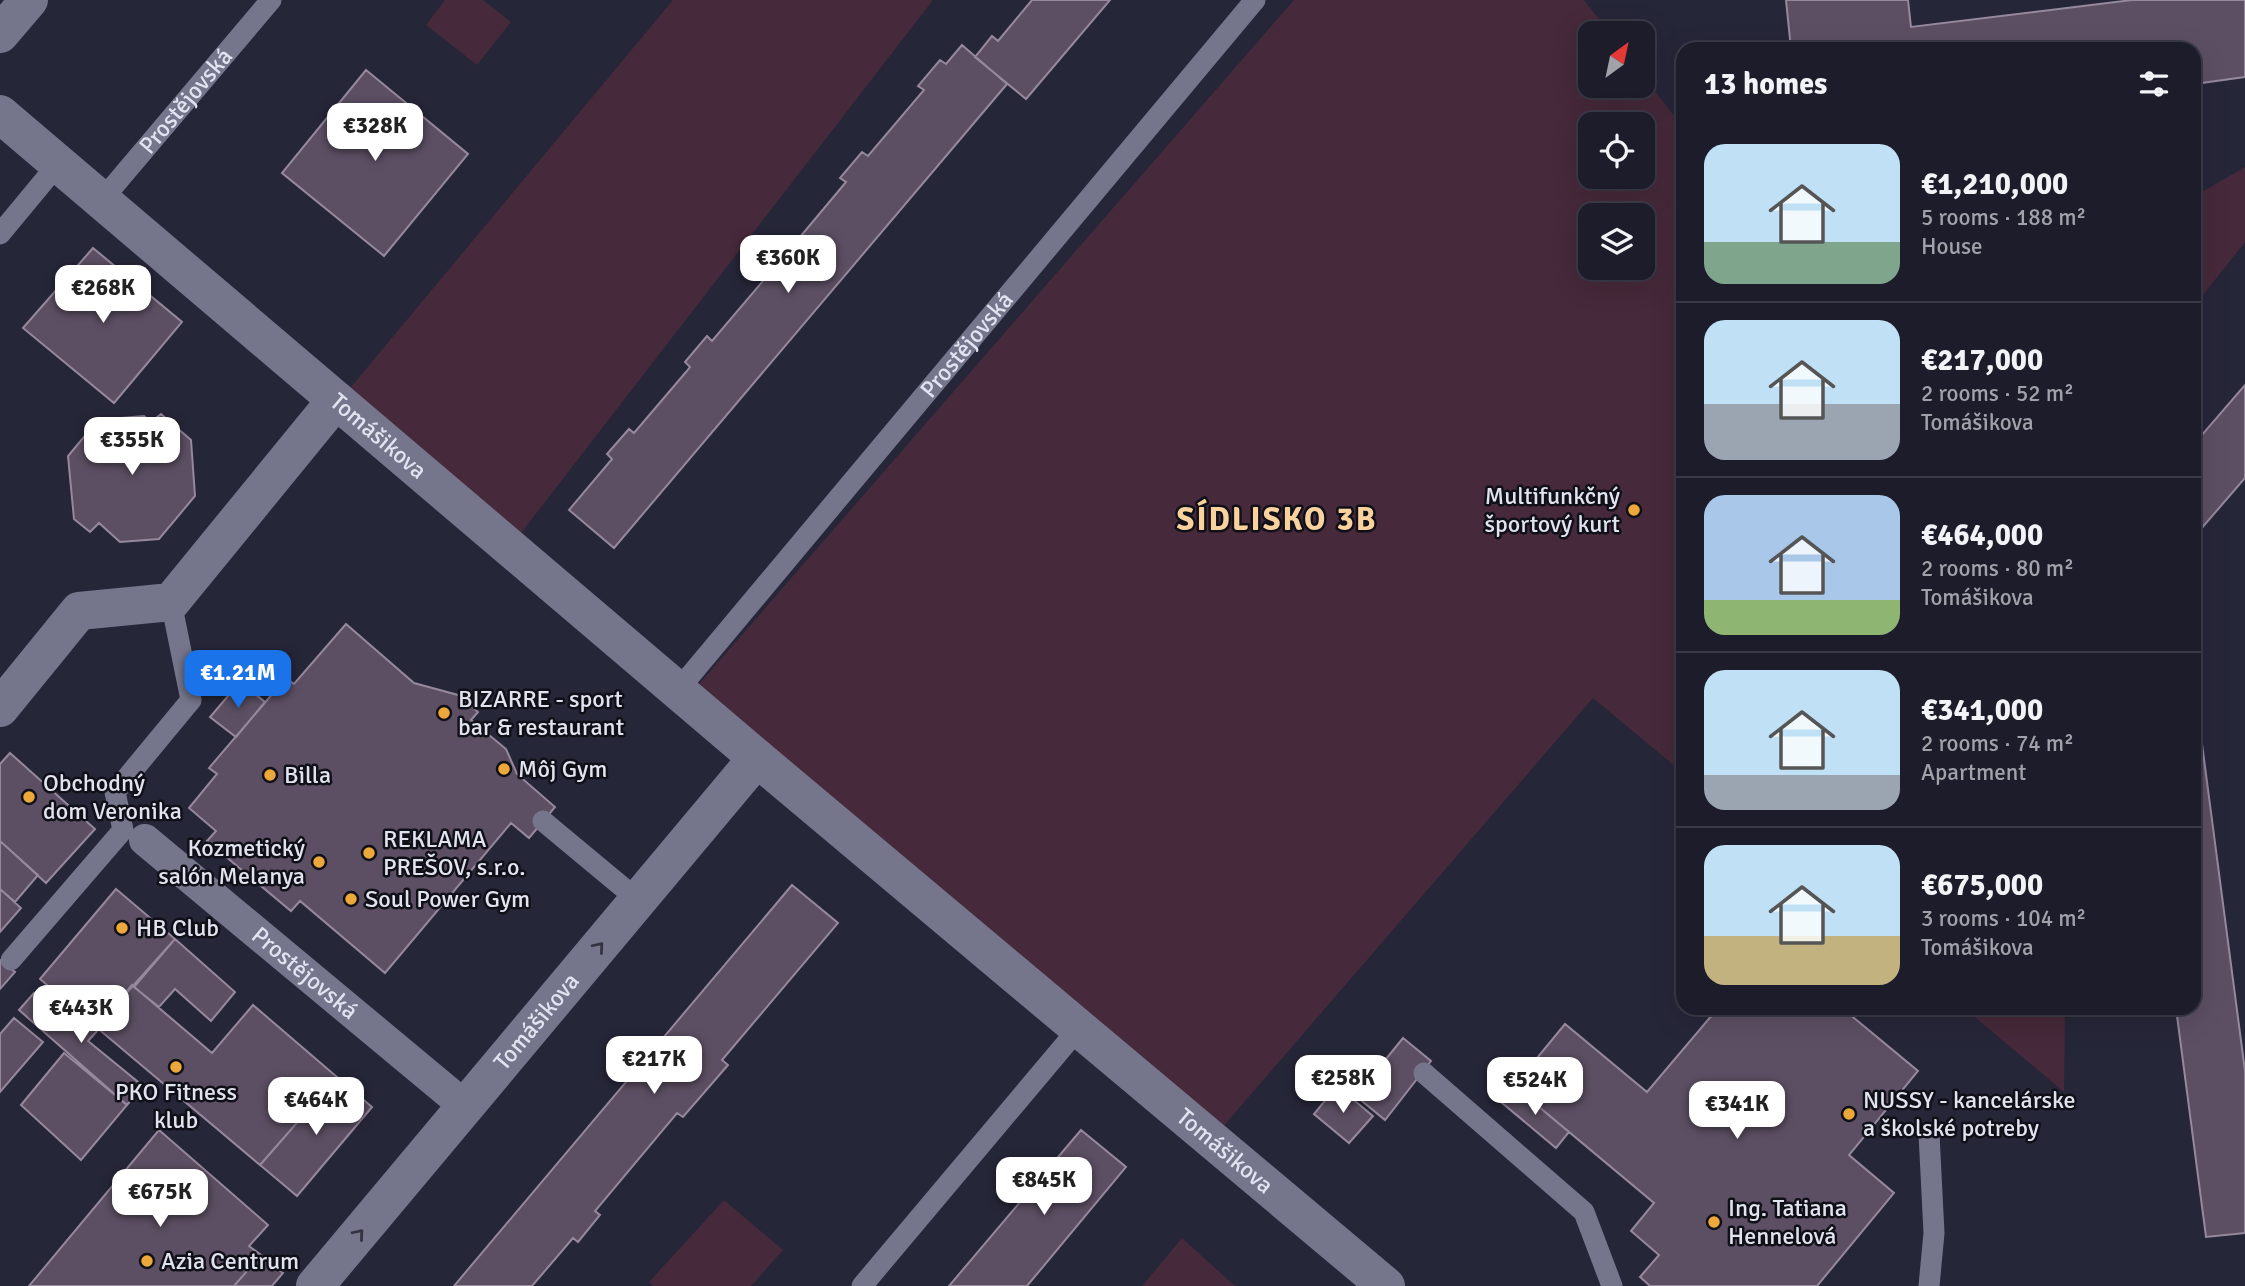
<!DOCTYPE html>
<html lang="en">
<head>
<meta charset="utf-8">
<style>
  :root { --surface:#1c1c2b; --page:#252533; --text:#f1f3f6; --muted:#a0a1a9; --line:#3a3a47; --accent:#1a73e8 }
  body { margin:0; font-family:Signika,sans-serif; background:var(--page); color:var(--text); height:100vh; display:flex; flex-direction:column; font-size:26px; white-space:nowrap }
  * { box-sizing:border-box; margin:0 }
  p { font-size:23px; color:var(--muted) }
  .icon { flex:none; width:38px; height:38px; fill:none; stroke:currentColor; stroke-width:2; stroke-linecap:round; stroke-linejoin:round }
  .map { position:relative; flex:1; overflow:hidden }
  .sheet { position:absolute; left:1676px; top:42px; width:525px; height:973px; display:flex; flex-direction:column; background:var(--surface); border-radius:21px; box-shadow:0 7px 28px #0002,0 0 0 2px var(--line) }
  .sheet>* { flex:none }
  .needle { width:46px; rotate:33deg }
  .controls { position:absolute; left:1578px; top:21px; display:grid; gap:14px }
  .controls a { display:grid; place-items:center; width:77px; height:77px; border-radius:14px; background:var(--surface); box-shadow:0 7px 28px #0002,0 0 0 2px var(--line); font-size:35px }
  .price { position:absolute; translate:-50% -60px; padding:0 16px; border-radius:14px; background:#fff; color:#222; font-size:23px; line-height:46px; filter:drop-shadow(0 2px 4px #0008) }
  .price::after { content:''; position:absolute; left:50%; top:42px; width:21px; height:16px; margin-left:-10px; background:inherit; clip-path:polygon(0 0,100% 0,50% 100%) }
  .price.on { background:var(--accent); color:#fff }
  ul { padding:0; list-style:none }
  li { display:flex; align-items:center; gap:21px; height:175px; padding:0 28px }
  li+li { border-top:2px solid var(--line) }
  li span { display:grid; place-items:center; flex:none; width:196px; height:140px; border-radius:21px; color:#555 }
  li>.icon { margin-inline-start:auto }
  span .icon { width:84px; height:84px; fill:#fffc; stroke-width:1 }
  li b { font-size:30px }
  h2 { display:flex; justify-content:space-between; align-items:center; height:84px; padding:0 28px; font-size:30px }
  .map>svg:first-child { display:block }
  .green { fill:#46293a; fill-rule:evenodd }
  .building { fill:#5c4f63; stroke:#96889d; stroke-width:2 }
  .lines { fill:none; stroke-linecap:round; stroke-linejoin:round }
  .service { stroke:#75758c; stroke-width:21 }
  .pedestrian { stroke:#75758c; stroke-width:32 }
  .minor { stroke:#75758c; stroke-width:38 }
  .tertiary { stroke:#75758c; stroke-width:38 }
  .oneway { stroke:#333341 }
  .poi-dot { fill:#eda83b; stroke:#101018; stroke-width:2.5 }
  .labels { text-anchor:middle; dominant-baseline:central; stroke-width:5; stroke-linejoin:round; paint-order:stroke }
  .street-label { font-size:24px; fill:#e2e3f0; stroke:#101018 }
  .poi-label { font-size:24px; fill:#e2e3f0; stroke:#101018; text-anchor:start }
  .district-label { font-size:32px; font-weight:bold; letter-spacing:2px; fill:#f9d29e; stroke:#101018 }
</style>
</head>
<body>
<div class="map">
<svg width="2245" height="1286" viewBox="0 0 2245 1286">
  <rect width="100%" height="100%" fill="#262639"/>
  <path class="green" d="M 445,0 L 483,0 L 511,22 L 477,65 L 426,25 Z
    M 673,0 L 933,0 L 511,546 L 341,399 Z
    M 1294,0 L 1584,0 L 1610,33 L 1591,33 L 1591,86 L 1643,86 L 1643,76 L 1683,127 L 1683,773 L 1593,698 L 1215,1136 L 687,698 ZM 1591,124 L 1643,124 L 1643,177 L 1591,177 ZM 1591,215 L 1643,215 L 1643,268 L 1591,268 Z
    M 2245,167 L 2245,242 L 2195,305 L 2195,196 Z
    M 1964,1008 L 2065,1008 L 2064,1092 Z
    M 724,1200 L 783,1250 L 751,1286 L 653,1286 L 649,1282 Z
    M 1182,1238 L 1235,1286 L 1142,1286 Z"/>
  <path class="building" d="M 1032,0 L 1110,0 L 1026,99 L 975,57 L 992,36 L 998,41 Z
    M 1786,0 L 1908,0 L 1911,27 L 2132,0 L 2245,0 L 2245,77 L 2194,84 L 2194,49 L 1791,49 Z
    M 962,45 L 1007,84 L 614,548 L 569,510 L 612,459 L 607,454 L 629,429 L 634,433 L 686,372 L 690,367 L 685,362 L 707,336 L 712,341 L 768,275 L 763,270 L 785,244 L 790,249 L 841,188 L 846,182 L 840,178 L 862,152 L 868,156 L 924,90 L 918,86 L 940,60 L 946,64 Z
    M 366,70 L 468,154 L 384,256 L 282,173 Z
    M 93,248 L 182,322 L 114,403 L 23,328 Z
    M 2245,385 L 2245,478 L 2194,537 L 2194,444 Z
    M 161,414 L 191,440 L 195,496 L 159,539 L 120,542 L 99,523 L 90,532 L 74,519 L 68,456 L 98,420 L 144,416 L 151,422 Z
    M 346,624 L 414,683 L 458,695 L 478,712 L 471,720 L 506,749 L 517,774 L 555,807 L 529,838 L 511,823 L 385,973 L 300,901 L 291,911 L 207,841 L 216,831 L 189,808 L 217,774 L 209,768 L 286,678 L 294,684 Z
    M 240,682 L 265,702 L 236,737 L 210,717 Z
    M 2194,683 L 2245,1071 L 2245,1233 L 2206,1237 L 2176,1008 L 2194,1008 Z
    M 10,753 L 95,829 L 46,883 L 0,841 L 0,764 Z
    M 0,841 L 38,875 L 15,902 L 0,889 Z
    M 792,885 L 838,923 L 722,1060 L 728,1065 L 683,1117 L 677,1113 L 595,1211 L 600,1215 L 578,1242 L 573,1238 L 532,1286 L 454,1286 Z
    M 0,889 L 21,908 L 0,932 Z
    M 116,889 L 175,939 L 96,1027 L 40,979 Z
    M 175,939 L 235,992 L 211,1021 L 175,989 L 159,1007 L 134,987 Z
    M 0,960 L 15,972 L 0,989 Z
    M 132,985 L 212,1053 L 253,1005 L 337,1077 L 260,1165 L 96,1027 Z
    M 34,993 L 60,1015 L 70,1004 L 99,1029 L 88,1041 L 143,1086 L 127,1105 L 19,1010 Z
    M 1718,1008 L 1842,1008 L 1918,1071 L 1849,1155 L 1894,1193 L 1817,1286 L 1650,1286 L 1640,1277 L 1659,1255 L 1631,1231 L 1654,1203 L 1514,1086 L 1565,1024 L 1647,1092 Z
    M 14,1018 L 43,1042 L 0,1092 L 0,1034 Z
    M 1403,1038 L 1431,1061 L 1385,1120 L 1356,1096 Z
    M 64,1053 L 127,1105 L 81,1160 L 21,1105 Z
    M 337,1077 L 372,1107 L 297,1196 L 260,1165 Z
    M 1337,1086 L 1373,1116 L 1349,1143 L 1314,1114 Z
    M 1514,1086 L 1569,1132 L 1556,1148 L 1501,1102 Z
    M 159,1130 L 268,1225 L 249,1246 L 261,1255 L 234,1286 L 29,1286 Z
    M 1081,1130 L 1126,1167 L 1027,1286 L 949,1286 Z
    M 261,1255 L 283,1273 L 272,1286 L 234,1286 Z"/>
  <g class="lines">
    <g class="service">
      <path id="s1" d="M 101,201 L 271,0"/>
      <path d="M 0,234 L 58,164"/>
      <path id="s2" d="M 678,690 L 1255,0"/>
      <path d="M 543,821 L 638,900"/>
      <path d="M 11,960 L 123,830 L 115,792 L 191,700 L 171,602"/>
      <path d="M 1424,1073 L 1584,1212 L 1612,1286"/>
      <path d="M 862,1286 L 1079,1028"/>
      <path d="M 1929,1286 L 1934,1233 L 1929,1134"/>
    </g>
    <path class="pedestrian" id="s3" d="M 145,840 L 466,1107"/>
    <g class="minor">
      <path id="s4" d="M 0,114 L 757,758 L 1386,1286"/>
      <path d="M 0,708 L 79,611 L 171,602 L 336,400"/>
      <path id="s5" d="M 315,1286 L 757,758"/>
    </g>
    <path class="tertiary" d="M 0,34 L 29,0"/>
  </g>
  <defs><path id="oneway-chevron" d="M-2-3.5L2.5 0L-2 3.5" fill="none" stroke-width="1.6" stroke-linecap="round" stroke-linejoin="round" transform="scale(1.75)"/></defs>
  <g class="oneway">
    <use href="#oneway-chevron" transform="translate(599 947) rotate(-50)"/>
    <use href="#oneway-chevron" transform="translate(359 1234) rotate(-50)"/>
  </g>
  <g class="poi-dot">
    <circle cx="1634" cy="510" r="7"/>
    <circle cx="444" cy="713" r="7"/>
    <circle cx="504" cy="769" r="7"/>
    <circle cx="270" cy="775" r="7"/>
    <circle cx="29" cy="797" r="7"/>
    <circle cx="369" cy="853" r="7"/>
    <circle cx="319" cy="862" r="7"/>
    <circle cx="351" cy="899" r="7"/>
    <circle cx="122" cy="928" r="7"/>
    <circle cx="176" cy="1067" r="7"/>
    <circle cx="1849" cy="1114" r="7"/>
    <circle cx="1714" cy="1222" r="7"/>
    <circle cx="147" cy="1261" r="7"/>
  </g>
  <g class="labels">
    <g class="street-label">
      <text stroke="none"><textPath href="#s1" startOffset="131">Prostějovská</textPath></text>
      <text stroke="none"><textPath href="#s2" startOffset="450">Prostějovská</textPath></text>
      <text stroke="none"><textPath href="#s4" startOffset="497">Tomášikova</textPath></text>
      <text stroke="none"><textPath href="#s3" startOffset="208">Prostějovská</textPath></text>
      <text stroke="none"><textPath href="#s5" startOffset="345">Tomášikova</textPath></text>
      <text stroke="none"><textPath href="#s4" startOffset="1605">Tomášikova</textPath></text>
    </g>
    <g class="poi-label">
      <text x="1620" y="496" text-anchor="end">Multifunkčný<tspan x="1620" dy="28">športový kurt</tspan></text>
      <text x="458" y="699">BIZARRE - sport<tspan x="458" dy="28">bar &amp; restaurant</tspan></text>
      <text x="518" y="769">Môj Gym</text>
      <text x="284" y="775">Billa</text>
      <text x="43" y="783">Obchodný<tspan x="43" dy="28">dom Veronika</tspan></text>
      <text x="383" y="839">REKLAMA<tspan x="383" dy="28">PREŠOV, s.r.o.</tspan></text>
      <text x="305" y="848" text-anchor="end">Kozmetický<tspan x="305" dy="28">salón Melanya</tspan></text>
      <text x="365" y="899">Soul Power Gym</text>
      <text x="136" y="928">HB Club</text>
      <text x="176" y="1092" text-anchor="middle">PKO Fitness<tspan x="176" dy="28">klub</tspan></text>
      <text x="1863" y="1100">NUSSY - kancelárske<tspan x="1863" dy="28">a školské potreby</tspan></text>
      <text x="1728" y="1208">Ing. Tatiana<tspan x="1728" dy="28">Hennelová</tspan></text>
      <text x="161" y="1261">Azia Centrum</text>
    </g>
    <g class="district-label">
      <text x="1277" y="519">SÍDLISKO 3B</text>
    </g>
  </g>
</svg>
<div class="controls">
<a><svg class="needle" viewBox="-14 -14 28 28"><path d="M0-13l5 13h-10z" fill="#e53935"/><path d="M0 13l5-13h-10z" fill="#a0a1a9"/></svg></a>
<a><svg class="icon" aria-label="locate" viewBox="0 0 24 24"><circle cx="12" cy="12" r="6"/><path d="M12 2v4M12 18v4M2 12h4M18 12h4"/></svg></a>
<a><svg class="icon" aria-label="layers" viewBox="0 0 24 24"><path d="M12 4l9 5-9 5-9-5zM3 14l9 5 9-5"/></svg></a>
</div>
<b class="price" style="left:375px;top:163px">€328K</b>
<b class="price" style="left:788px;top:295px">€360K</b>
<b class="price" style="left:103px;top:325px">€268K</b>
<b class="price" style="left:132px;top:477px">€355K</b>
<b class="price on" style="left:238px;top:710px">€1.21M</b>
<b class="price" style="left:81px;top:1045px">€443K</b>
<b class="price" style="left:654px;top:1096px">€217K</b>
<b class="price" style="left:1343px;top:1115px">€258K</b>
<b class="price" style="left:1535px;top:1117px">€524K</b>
<b class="price" style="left:316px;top:1137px">€464K</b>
<b class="price" style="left:1737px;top:1141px">€341K</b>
<b class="price" style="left:1044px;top:1217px">€845K</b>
<b class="price" style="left:160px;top:1229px">€675K</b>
<section class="sheet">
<h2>13 homes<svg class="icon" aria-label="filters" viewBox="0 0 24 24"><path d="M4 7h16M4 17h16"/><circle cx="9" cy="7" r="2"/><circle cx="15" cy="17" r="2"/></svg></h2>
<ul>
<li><span style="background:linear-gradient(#bfe0f5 70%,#7fa58c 0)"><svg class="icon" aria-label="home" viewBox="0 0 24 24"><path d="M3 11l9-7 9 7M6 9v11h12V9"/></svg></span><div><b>€1,210,000</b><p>5 rooms · 188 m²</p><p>House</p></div></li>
<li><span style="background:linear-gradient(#bfe0f5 60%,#9aa5b1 0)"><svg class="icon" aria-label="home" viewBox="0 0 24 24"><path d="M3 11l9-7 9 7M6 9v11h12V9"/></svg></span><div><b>€217,000</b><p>2 rooms · 52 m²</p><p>Tomášikova</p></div></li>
<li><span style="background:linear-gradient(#a9c7e8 75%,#8fb573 0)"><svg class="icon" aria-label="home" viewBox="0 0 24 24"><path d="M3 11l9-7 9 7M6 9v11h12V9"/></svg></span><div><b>€464,000</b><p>2 rooms · 80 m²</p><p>Tomášikova</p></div></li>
<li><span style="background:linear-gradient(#bfe0f5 75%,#9aa5b1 0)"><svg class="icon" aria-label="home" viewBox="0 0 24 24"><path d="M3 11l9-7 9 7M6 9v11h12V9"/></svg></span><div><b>€341,000</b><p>2 rooms · 74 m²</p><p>Apartment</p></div></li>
<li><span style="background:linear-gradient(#bfe0f5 65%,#c2b280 0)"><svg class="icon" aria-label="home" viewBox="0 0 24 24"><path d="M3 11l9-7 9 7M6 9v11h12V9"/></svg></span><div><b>€675,000</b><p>3 rooms · 104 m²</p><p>Tomášikova</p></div></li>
</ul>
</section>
</div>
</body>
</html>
